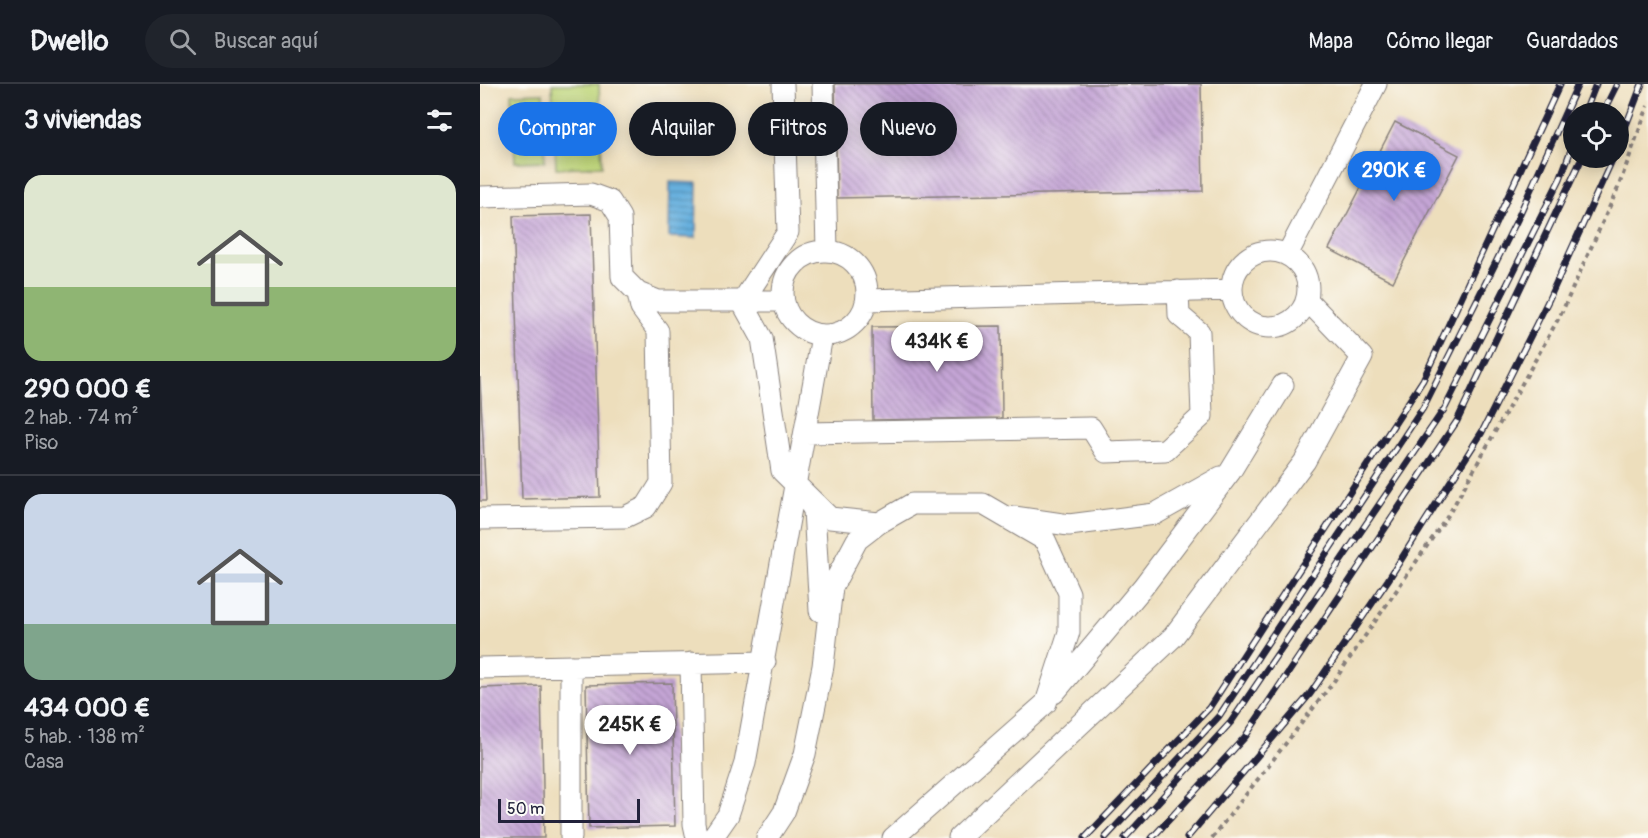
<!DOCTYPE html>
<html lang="es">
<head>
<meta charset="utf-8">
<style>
  :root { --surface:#171b24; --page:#20242c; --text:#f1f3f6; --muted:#9ea1a6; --line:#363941; --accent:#1a73e8 }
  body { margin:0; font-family:Pangolin,sans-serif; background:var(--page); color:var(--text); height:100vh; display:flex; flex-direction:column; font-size:22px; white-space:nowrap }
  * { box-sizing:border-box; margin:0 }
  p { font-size:20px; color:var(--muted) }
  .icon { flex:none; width:33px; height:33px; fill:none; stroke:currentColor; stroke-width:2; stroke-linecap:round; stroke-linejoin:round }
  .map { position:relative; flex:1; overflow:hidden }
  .panel { display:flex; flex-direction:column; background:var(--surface); width:480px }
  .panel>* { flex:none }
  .hud { position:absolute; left:18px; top:18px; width:570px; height:54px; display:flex; gap:12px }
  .controls { position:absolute; left:1083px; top:18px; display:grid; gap:12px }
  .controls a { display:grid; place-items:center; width:66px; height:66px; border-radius:50%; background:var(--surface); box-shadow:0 3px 15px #0003; font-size:30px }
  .scale { position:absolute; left:18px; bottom:15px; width:142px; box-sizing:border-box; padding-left:6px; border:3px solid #22223b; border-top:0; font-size:16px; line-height:21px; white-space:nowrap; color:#22223b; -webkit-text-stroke:4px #fdfcf7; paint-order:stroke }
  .price { position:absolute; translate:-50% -51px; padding:0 14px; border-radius:21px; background:#fff; color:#222; font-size:20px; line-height:39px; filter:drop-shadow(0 2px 3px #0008) }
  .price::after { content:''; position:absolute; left:50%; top:36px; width:18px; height:14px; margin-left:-9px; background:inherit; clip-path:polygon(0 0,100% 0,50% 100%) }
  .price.current { background:var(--accent); color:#fff }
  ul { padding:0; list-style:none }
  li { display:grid; align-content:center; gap:12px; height:318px; padding:0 24px }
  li+li { border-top:2px solid var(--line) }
  li span { display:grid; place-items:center; height:186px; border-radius:18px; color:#555 }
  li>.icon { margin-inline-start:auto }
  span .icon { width:108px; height:108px; fill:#fffc; stroke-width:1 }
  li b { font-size:26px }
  h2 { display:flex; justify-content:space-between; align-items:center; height:72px; padding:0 24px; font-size:26px }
  .chip { padding:0 21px; border-radius:27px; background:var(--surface); box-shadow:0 3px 15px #0003; font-size:21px; line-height:54px }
  .chip.current { background:var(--accent); color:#fff }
  header { display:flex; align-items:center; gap:36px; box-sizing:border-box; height:84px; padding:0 30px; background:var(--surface); border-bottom:2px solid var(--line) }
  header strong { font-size:28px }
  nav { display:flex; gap:33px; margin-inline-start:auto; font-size:21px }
  .search { width:420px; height:54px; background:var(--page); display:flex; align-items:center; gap:15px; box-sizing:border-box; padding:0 21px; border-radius:33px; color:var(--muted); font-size:22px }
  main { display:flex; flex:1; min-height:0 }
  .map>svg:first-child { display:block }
  .pitch { fill:#bfd67a; stroke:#707c5a; stroke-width:1.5 }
  .water { fill:url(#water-rules); stroke:#44698c; stroke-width:1.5 }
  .building { fill:url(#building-back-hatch) }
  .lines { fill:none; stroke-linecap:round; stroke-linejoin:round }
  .minor-casing { stroke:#88807c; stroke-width:23 }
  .path { stroke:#88807c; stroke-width:4; stroke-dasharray:4.5 4.5; stroke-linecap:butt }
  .minor { stroke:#fff; stroke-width:21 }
  .rail-casing { stroke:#22223b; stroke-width:7 }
  .rail { stroke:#fdfcf7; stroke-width:4.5; stroke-dasharray:14; stroke-linecap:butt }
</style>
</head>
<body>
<header>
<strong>Dwello</strong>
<div class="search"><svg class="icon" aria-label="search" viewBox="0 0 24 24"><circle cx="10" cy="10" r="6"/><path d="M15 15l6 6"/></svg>Buscar aquí</div>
<nav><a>Mapa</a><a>Cómo llegar</a><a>Guardados</a></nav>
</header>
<main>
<section class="panel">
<h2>3 viviendas<svg class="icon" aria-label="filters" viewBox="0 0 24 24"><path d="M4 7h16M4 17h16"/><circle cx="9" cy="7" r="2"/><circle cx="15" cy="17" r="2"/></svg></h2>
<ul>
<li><span style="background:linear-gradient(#dfe7d0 60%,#8fb573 0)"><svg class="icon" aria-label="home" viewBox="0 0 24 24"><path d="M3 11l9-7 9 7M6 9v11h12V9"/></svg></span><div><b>290 000 €</b><p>2 hab. · 74 m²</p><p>Piso</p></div></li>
<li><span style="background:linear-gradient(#c9d6e8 70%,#7fa58c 0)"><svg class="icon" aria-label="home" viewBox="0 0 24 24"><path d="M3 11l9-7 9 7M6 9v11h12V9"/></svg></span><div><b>434 000 €</b><p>5 hab. · 138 m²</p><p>Casa</p></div></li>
</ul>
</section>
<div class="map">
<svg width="1168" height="754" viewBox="0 0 1168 754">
  <defs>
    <pattern id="water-rules" width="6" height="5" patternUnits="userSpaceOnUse" patternTransform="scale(1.5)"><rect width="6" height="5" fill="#67b0de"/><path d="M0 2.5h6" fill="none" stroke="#548fb5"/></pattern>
    <pattern id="building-back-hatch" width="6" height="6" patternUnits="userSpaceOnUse" patternTransform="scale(1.5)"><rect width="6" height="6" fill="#c5a5d6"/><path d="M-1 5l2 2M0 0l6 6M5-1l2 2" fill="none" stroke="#a086af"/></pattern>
  </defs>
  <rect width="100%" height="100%" fill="#fdfcf7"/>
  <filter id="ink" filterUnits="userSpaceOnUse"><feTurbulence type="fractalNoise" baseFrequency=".0167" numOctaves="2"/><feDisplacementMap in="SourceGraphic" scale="12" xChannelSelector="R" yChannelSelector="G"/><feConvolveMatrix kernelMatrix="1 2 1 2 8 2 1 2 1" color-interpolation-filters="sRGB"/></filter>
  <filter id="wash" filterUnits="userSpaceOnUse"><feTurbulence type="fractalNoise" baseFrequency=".008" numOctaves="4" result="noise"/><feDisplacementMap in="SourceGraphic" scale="24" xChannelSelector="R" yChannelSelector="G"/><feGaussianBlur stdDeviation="1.35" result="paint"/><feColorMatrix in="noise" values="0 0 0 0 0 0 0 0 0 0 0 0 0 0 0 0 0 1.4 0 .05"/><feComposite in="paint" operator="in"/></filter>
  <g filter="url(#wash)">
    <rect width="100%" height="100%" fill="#eddebc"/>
    <path class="pitch" d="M 72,0 L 119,0 L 122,82 L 76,84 Z
      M 63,9 L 65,77 L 35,78 L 32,10 Z"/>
    <path class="water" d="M 190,98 L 217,99 L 216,154 L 189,153 Z"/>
    <g id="blocks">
      <path class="building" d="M 355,0 L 721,0 L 723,107 L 357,114 Z
        M 915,38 L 979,71 L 913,198 L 849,165 Z
        M 111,130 L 120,413 L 42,415 L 33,132 Z
        M 521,242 L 522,334 L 393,336 L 392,243 Z
        M 0,293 L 6,417 L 0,417 Z
        M 192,599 L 195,742 L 109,744 L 106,601 Z
        M 61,602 L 64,754 L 0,754 L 0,604 Z"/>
    </g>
  </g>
  <g filter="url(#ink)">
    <use href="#blocks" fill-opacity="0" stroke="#88807c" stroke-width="1.5"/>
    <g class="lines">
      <g class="minor-casing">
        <path id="minor" d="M 303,0 L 308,148 L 262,218 L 282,254 L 302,387 L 350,434 L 399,439 L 432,420 L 503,420 L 565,456 L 589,509 L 589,548 L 566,619 L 413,754
          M 343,0 L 347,167
          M 0,113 L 111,110 L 130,117 L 140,133 L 142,193 L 158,209 L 178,217 L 303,217
          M303 209a42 42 0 1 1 84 0a42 42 0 1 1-84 0Z
          M752 205a38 38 0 1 1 76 0a38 38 0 1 1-76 0Z
          M 807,171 L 896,0
          M 387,216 L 752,206
          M 325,349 L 611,344 L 626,368 L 685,366 L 722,332 L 719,248 L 699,231 L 698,207
          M 326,414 L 334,426 L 340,527
          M 534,433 L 589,441 L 675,430 L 741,393
          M 0,435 L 145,433 L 166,423 L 181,399 L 178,247 L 161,224 L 158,209
          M 211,579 L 214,740 L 217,754
          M 91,582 L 91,754
          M 0,584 L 285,578
          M 574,609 L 663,503 L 750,388 L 803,301
          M 232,754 L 248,731 L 265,679 L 342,252
          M 287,754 L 304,728 L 325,670 L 343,582 L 352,503 L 377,456 L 399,439
          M 479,754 L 693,553 L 825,377 L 882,273 L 827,216"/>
      </g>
      <path class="path" d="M 732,754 L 852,600 L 969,430 L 1081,230 L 1138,104 L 1168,22"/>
      <use href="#minor" class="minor"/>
      <g class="rail-casing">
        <path id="rail" d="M 1105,28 L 1116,0
          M 1123,28 L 1137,0
          M 1138,62 L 1162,0
          M 605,754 L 729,624 L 943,296 L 1080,0
          M 625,754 L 739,632 L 943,324 L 1037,136 L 1098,0
          M 645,754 L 751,638 L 965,324 L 1080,95 L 1094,58
          M 672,754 L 765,653 L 977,337 L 1102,74
          M 707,754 L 830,610 L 908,496 L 1002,348 L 1068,217 L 1133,74"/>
      </g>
      <use href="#rail" class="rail"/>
    </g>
  </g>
</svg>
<div class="controls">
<a><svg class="icon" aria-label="locate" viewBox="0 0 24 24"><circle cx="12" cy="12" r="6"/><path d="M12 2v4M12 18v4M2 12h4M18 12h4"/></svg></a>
</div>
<div class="scale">50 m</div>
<b class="price current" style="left:914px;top:118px">290K €</b>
<b class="price" style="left:457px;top:289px">434K €</b>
<b class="price" style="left:150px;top:672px">245K €</b>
<div class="hud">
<a class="chip current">Comprar</a>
<a class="chip">Alquilar</a>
<a class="chip">Filtros</a>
<a class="chip">Nuevo</a>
</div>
</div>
</main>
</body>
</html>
